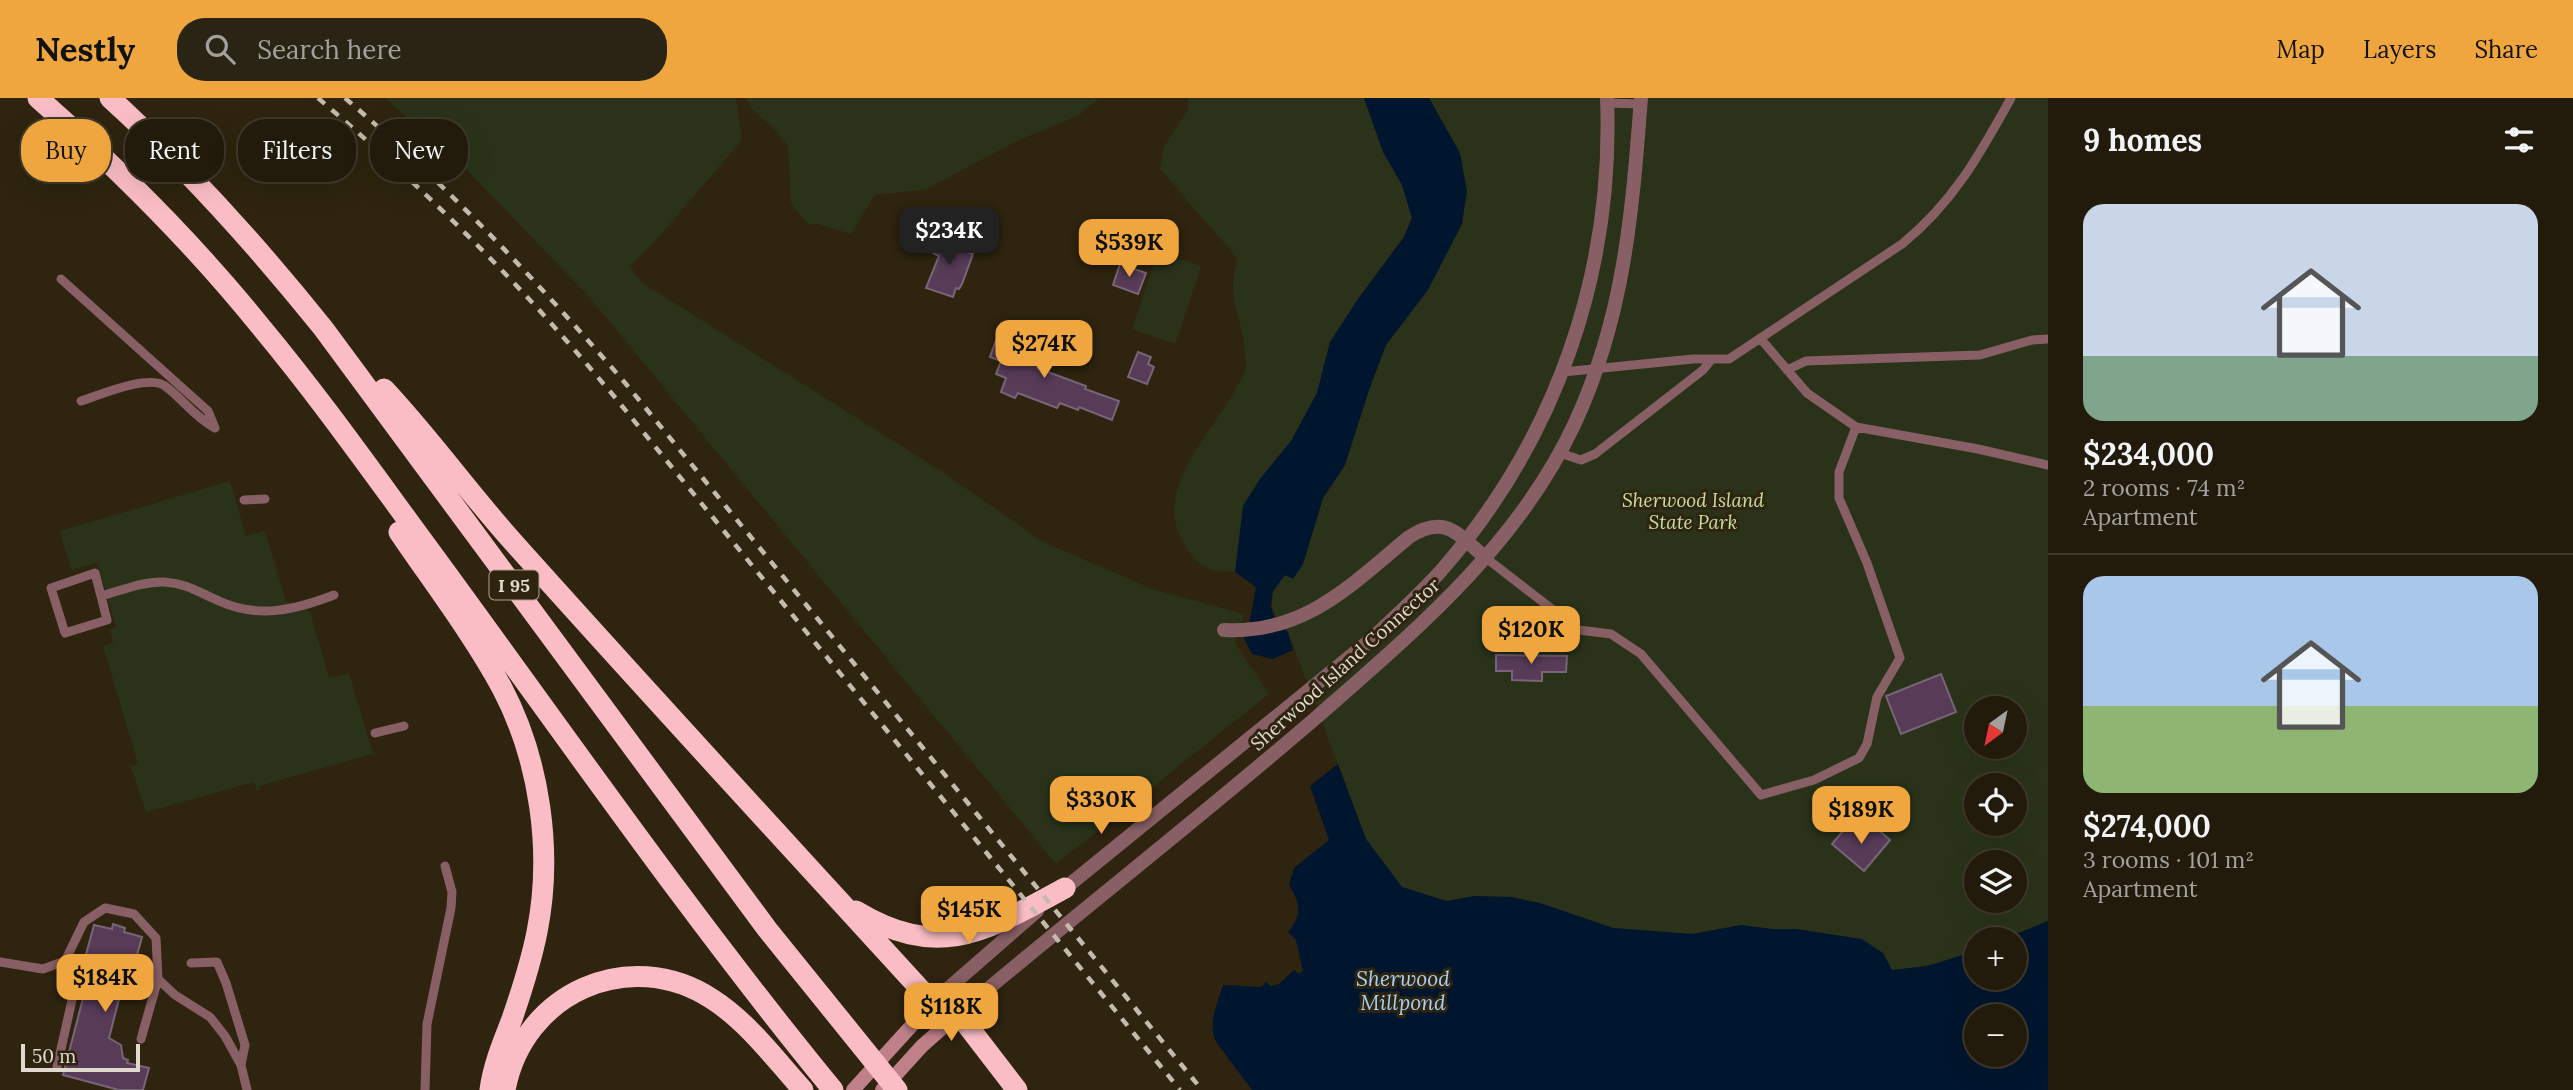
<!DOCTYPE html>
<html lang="en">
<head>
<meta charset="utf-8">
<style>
  :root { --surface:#221b0b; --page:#2a2414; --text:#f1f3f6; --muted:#a2a19d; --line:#3f392c; --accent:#f0a63e }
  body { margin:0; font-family:Lora,serif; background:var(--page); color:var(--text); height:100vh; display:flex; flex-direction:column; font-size:26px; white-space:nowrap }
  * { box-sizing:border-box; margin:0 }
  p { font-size:23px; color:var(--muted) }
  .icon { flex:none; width:38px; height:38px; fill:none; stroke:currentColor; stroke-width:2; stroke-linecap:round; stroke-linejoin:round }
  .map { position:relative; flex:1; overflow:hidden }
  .panel { display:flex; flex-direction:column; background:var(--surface); width:525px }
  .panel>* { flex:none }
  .banner { position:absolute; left:21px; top:21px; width:665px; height:63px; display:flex; gap:14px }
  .needle { width:46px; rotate:213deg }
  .tools { position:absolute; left:1964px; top:598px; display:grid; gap:14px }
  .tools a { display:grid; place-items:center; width:63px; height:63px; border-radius:50%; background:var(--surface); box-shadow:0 7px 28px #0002,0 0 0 2px var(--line); font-size:35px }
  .scale { position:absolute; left:21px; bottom:18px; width:119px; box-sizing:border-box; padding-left:7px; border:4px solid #e0d9cd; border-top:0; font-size:19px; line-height:24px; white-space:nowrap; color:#e0d9cd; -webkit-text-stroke:5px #2e240f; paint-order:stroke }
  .price { position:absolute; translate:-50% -60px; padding:0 16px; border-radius:14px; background:var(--accent); color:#111; font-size:23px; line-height:46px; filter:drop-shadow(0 2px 4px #0008) }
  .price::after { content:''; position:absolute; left:50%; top:42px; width:21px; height:16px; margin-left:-10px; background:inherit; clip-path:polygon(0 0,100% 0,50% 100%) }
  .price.selected { background:#222; color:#fff }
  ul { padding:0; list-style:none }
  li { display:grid; align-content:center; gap:14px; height:371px; padding:0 35px }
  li+li { border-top:2px solid var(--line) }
  li span { display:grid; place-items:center; height:217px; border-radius:21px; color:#555 }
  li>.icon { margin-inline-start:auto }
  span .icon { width:126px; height:126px; fill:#fffc; stroke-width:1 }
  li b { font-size:30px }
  h2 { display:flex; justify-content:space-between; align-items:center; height:84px; padding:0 35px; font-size:30px }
  .pill { padding:0 24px; border-radius:28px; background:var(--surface); box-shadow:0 7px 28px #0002,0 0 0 2px var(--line); font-size:24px; line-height:63px }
  .pill.selected { background:var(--accent); color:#111 }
  header { display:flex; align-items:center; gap:42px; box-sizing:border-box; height:98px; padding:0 35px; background:var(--accent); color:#111 }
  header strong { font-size:33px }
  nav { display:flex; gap:38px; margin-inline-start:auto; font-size:24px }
  .search { width:490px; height:63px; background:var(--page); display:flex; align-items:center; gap:18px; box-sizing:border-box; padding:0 24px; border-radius:28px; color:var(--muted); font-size:26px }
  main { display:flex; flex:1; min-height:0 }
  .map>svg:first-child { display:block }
  .green { fill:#2a331a; fill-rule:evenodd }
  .water { fill:#00162e; fill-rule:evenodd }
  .building { fill:#573b57; stroke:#786578; stroke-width:2 }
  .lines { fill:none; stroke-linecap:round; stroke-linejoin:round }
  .service { stroke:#885f65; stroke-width:9 }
  .minor { stroke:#885f65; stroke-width:14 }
  .tertiary { stroke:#885f65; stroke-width:14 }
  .secondary { stroke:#c0808a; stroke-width:14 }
  .motorway { stroke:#fabdc5; stroke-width:21 }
  .rail { stroke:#c3bcae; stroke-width:4.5; stroke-dasharray:9 9; stroke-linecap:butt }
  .labels { text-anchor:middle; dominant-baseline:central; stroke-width:6; stroke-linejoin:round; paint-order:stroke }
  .shield { fill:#2e240f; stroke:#aba394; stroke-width:2 }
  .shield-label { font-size:18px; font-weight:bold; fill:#e0d9cd }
  .park-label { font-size:19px; font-style:italic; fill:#c6de9f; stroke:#2e240f }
  .street-label { font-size:19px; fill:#e0d9cd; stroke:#2e240f }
  .water-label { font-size:21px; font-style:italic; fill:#a6d0f7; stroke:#2e240f }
</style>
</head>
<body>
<header>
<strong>Nestly</strong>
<div class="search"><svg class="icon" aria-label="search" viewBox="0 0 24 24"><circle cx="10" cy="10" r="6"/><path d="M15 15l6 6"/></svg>Search here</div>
<nav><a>Map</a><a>Layers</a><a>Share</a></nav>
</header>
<main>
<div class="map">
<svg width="2048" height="992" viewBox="0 0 2048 992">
  <rect width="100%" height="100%" fill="#2e240f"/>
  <path class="green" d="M 385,0 L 736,0 L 742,42 L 657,141 L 630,168 L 641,184 L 944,375 L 1043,444 L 1152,491 L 1244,516 L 1235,545 L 1269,596 L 1056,766 L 591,201 L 465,70 Z
    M 746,0 L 1099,0 L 1078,18 L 1019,42 L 926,91 L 875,97 L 851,136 L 818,126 L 808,126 L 791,105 L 788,48 L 775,32 L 751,10 Z
    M 1188,0 L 1364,0 L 1383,54 L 1402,87 L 1412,119 L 1404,139 L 1358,201 L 1330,244 L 1317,295 L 1291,343 L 1260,381 L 1243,408 L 1235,474 C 1205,472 1198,470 1183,444 C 1152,390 1213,335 1236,290 C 1239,285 1244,277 1246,271 C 1246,266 1245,260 1245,255 C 1243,218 1224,200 1238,161 L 1160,71 L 1164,49 L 1188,11 Z
    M 1429,0 L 2048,0 L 2048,823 L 2001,842 L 1976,842 L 1976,853 C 1949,865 1921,869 1892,872 L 1883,855 L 1796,831 L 1772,831 L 1742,827 L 1692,836 L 1613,830 L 1540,805 L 1511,799 L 1475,798 L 1447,803 L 1402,789 L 1366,741 L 1288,534 C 1260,504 1270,485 1303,466 L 1323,400 L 1345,367 L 1369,292 L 1386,247 L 1395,234 L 1460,55 ZM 1976,611 L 2014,611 L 2014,649 L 1976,649 ZM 1976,688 L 2014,688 L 2014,726 L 1976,726 ZM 1976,765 L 2014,765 L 2014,803 L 1976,803 Z
    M 1158,154 L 1201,168 L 1175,246 L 1132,231 Z
    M 230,383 L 246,438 L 265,433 L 286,503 L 310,514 L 329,580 L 349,575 L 373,656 L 259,688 L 260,692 L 257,693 L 254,684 L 146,714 L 131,668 L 138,666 L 103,548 L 113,545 L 110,532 L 116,529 L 97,465 L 71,472 L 60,433 Z"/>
  <path class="water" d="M 1364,0 L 1429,0 L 1460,55 L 1467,93 L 1462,126 L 1428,192 L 1386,247 L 1369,292 L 1345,367 L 1323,400 L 1303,466 L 1293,481 L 1285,477 L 1273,493 L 1271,509 L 1275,521 L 1288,534 L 1293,552 L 1273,561 L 1252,556 L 1241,534 L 1249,527 L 1256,489 L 1235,474 L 1243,408 L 1260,381 L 1291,343 L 1317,295 L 1330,244 L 1358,201 L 1404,139 L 1412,120 L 1402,87 L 1383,54 Z
    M 1338,666 L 1366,741 L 1402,789 L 1446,803 L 1475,798 L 1511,799 L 1540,805 L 1613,830 L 1692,836 L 1741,827 L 1772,831 L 1796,831 L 1862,841 L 1883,855 L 1892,872 L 1927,868 L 1976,853 L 1976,880 L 2014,880 L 2014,842 L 2001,842 L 2048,823 L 2048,992 L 1252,992 L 1216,944 C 1207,926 1218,905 1223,887 L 1261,889 L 1266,884 L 1271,888 L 1279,886 L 1294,872 L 1299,876 L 1303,873 L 1296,842 L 1288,834 C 1303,816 1300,806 1289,787 L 1294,770 L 1329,742 L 1310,688 ZM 1976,919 L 2014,919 L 2014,957 L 1976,957 Z"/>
  <path class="building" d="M 950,136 L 962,140 L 958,151 L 973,156 L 962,186 L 959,191 L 956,190 L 953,199 L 926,190 L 939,158 L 933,155 L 937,143 L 946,147 Z
    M 1120,166 L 1146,175 L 1138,196 L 1113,187 Z
    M 999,234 L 1017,241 L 1016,245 L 1040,254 L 1042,257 L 1037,270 L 1086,288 L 1085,291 L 1119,303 L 1112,322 L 1079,309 L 1078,312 L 1060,305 L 1057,310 L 1018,295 L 1015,300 L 1001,294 L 1006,280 L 996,276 L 1001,263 L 990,259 Z
    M 1138,254 L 1151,259 L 1148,266 L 1154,269 L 1147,286 L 1128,279 Z
    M 1496,557 L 1567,558 L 1566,574 L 1542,574 L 1542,583 L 1512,582 L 1512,573 L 1496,573 Z
    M 1941,576 L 1956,614 L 1901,636 L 1886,598 Z
    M 1848,727 L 1863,741 L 1874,728 L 1890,742 L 1864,773 L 1832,746 Z
    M 113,826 L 125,830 L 124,834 L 142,839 L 133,872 L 127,870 L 109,940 L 121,947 L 123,960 L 128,962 L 127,965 L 149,970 L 143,992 L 119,992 L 63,977 L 93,862 L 85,860 L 94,827 L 112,831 Z"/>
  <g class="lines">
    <path class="service" d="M 1607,5 L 1640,6
      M 61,181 L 208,313 L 215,330
      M 1787,272 L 1806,263 L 1980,257 L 2032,242 L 2048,241
      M 1563,274 L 1693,261 L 1729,261 L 1902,146 C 1953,105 1980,56 2011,0
      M 81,303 C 100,297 148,276 165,288 C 183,301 193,318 215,330
      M 1856,329 L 1978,351 L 2048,367
      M 1560,355 L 1581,362 L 1595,356 L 1703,272 L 1712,261
      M 244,402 L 265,401
      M 1486,460 L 1579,532 L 1611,536 L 1641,556 L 1761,697 L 1814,682 L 1859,660 L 1867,646 L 1877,599 L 1900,560 L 1867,465 L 1839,400 L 1839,374 L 1856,329 L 1807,295 L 1760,240
      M 101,498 L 107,522 L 65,535 L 51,490 L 95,475 L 101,498 C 120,493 143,483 164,484 C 186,485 200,495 219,503 C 258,521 295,512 334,497
      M 375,635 L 404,628
      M 0,864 L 43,871 L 65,863 L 84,824 L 105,810 L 134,816 L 156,840 L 158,881 L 175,897 L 210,919 L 225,938 L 241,967 L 247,992
      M 191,865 L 217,864 L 226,885 L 245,947 L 241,967
      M 141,941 L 158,881
      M 57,969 L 72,902 L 65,863
      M 425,992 L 427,926 L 451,810 L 452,794 L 445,768"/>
    <path class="minor" d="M 1224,532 C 1305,536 1351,487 1409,439 C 1446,415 1458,437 1486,460"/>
    <path class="tertiary" d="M 1058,796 L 1368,544 C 1393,521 1417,499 1440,474 C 1556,342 1614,175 1607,0
      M 935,902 L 1037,813
      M 957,917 C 1076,816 1200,720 1318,618 C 1416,532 1517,448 1574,327 C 1624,220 1632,117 1641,0"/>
    <path class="secondary" d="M 853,992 L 935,902
      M 882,992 L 922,948 L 957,917"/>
    <path class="motorway" d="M 38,0 C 118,70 194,146 261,229 C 321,301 375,378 431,454 C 563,634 691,819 833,992
      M 110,0 C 188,71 258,149 323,230 L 767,831 L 897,992
      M 384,291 C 430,340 469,395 514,445 C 648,595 785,743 921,892 L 964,923 L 1017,992
      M 399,434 C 433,484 474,538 502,590 C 540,662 553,754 537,834 C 531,864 522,892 512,921 C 503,944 493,968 490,992
      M 856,813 C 941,864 987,832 1065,790
      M 505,992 C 523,895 629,847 712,901 C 748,924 775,961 803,992"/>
    <path class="rail" d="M 318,0 C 392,63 462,129 528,200 C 557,231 585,264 613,297 L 1180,992
      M 345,0 C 447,87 538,184 626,286 L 1202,992"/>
  </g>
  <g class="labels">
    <rect class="shield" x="489.5" y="472.5" width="49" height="29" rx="5"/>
    <g class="shield-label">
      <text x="514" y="487">I 95</text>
    </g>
    <g class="park-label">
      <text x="1693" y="402">Sherwood Island<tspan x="1693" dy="22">State Park</tspan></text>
    </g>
    <g class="street-label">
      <text transform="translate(1345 566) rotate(-42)">Sherwood Island Connector</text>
    </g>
    <g class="water-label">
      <text x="1403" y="880">Sherwood<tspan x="1403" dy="24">Millpond</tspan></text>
    </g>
  </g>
</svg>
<div class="tools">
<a><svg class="needle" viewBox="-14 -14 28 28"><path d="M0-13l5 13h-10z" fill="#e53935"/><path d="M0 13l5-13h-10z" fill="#a2a19d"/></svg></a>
<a><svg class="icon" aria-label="locate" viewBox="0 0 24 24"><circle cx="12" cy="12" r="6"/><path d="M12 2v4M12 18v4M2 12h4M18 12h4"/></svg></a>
<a><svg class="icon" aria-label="layers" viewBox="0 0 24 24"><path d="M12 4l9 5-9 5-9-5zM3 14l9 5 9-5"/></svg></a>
<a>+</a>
<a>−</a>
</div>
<div class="scale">50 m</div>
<b class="price selected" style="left:949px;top:169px">$234K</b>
<b class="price" style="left:1129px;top:181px">$539K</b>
<b class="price" style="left:1044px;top:282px">$274K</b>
<b class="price" style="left:1531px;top:568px">$120K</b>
<b class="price" style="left:1101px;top:738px">$330K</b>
<b class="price" style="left:1861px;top:748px">$189K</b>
<b class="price" style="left:969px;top:848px">$145K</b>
<b class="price" style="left:105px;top:916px">$184K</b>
<b class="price" style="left:951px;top:945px">$118K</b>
<div class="banner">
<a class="pill selected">Buy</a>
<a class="pill">Rent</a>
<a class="pill">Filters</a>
<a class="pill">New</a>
</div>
</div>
<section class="panel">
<h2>9 homes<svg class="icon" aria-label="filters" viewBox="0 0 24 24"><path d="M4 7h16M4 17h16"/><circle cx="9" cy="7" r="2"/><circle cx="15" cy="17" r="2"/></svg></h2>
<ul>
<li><span style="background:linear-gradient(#c9d6e8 70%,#7fa58c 0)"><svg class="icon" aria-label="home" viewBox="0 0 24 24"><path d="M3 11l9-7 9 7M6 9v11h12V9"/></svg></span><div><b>$234,000</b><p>2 rooms · 74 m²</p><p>Apartment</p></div></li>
<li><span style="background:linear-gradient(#a9c7e8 60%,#8fb573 0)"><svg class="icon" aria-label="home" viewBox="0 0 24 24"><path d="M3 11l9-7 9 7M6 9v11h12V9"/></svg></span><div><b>$274,000</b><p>3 rooms · 101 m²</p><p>Apartment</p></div></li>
</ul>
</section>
</main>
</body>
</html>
